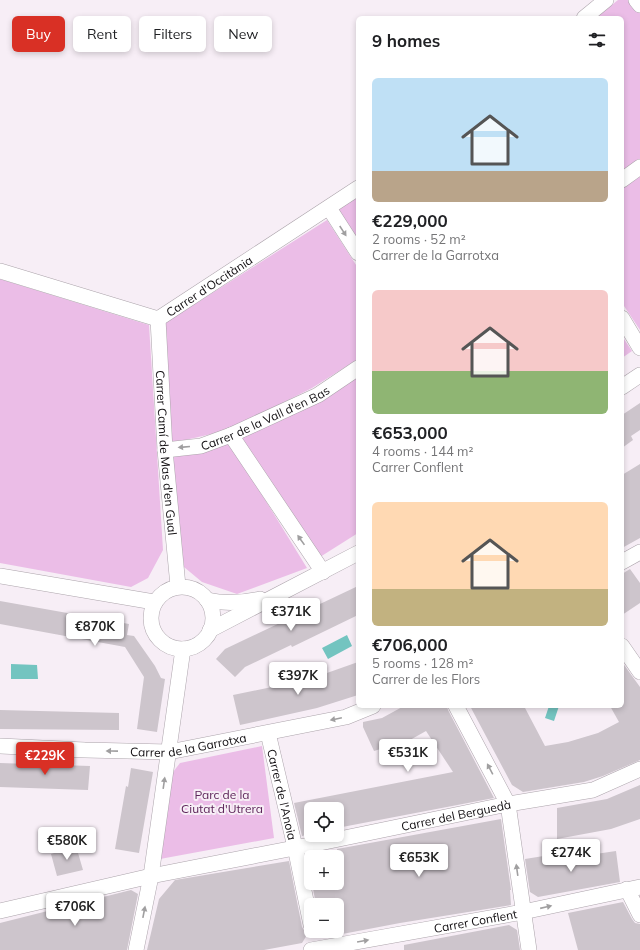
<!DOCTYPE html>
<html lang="en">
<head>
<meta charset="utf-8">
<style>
  :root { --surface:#fff; --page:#f6f6f6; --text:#202124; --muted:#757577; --accent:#d93025 }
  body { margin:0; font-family:Mulish,sans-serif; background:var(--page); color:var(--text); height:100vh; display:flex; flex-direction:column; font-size:15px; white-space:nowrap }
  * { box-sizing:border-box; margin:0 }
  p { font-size:13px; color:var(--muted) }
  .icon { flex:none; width:22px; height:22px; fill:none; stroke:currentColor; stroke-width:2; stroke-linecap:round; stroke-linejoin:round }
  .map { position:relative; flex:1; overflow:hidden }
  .details { position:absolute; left:356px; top:16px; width:268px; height:692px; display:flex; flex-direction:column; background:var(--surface); border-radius:6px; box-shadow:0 2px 6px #0003 }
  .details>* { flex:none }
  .banner { position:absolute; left:12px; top:16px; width:284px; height:36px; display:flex; gap:8px }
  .buttons { position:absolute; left:304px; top:802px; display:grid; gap:8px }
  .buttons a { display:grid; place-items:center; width:40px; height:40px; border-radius:6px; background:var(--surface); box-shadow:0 2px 6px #0003; font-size:20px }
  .price { position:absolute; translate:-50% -34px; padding:0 9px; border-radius:4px; background:#fff; color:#222; font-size:13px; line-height:26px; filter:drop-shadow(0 1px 2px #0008) }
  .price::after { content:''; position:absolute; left:50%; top:24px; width:12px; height:9px; margin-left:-6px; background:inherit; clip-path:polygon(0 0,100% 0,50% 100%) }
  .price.active { background:var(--accent); color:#fff }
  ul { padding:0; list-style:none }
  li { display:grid; align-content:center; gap:8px; height:212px; padding:0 16px }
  li span { display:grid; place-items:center; height:124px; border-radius:6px; color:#555 }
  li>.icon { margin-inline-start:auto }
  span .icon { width:72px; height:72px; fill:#fffc; stroke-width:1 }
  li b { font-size:17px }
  h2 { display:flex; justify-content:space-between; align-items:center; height:48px; padding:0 16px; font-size:17px }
  .pill { padding:0 14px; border-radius:6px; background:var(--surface); box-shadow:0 2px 6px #0003; font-size:14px; line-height:36px }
  .pill.active { background:var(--accent); color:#fff }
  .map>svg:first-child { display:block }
  .green { fill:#ebbde7 }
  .water { fill:#73c4c0 }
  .building { fill:#cdc5cc }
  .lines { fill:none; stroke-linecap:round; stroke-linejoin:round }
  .minor-casing { stroke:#aca4ab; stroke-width:16 }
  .minor { stroke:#fff; stroke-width:15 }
  .oneway { fill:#a09fa0 }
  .labels { text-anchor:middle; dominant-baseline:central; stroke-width:4; stroke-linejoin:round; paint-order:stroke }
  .street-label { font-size:12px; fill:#110e11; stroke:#f7eef6 }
  .park-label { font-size:12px; fill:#5d255a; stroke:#f7eef6 }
</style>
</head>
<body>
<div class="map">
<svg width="640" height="950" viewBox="0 0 640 950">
  <rect width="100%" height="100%" fill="#f7eef6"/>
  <path class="green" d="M 618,0 L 640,0 L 640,330 L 622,303 L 622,18 L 596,18 Z
    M 358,197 L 358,241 L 338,210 Z
    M 327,220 L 358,268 L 358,359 L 312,388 L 229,430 L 172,443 L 165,323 Z
    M 0,279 L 149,325 L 163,550 L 148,578 L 131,587 L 0,563 Z
    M 622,336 L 632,351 L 622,358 Z
    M 358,375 L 358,533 L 320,557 L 239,438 Z
    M 229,441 L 307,568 L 237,594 L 202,582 L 184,567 L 171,455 Z
    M 262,746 L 274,838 L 160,859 L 173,772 L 180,763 Z"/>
  <path class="water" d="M 347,635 L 352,646 L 328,659 L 322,648 Z
    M 11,664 L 37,665 L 38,679 L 11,679 Z
    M 549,706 L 559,706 L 554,721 L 545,718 Z"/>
  <path class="building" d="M 640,403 L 640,430 L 631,436 L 633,440 L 622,448 L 622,415 Z
    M 640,464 L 640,538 L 622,548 L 622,475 Z
    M 630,569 L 640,583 L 640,603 L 622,615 L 622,574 Z
    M 358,586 L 358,615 L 292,647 L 291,645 L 245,667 L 235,677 L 216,659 L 225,649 Z
    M 0,601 L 129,624 L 127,635 L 134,636 L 155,666 L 161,678 L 165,679 L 157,732 L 137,729 L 144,677 L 125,647 L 0,624 Z
    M 358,662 L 358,695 L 317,708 L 240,725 L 233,695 L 310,679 Z
    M 622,662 L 640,687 L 640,760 L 603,776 L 584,782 L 523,792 L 512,785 L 470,706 L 524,706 L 545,746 L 568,742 L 598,733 L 619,722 L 610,706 L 622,706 Z
    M 404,706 L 447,706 L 448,710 L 494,798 L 337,828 L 337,809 L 311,809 L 311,834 L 302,836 L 294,803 L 453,772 L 426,731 L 410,740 L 374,751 L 363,727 L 363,722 L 382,718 Z
    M 0,710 L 119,713 L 119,730 L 0,729 Z
    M 0,763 L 90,766 L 88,790 L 0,787 Z
    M 131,768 L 153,772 L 139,853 L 115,849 L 126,786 L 128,787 Z
    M 640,785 L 640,819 L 611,829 L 557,839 L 557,808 L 607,799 Z
    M 501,819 L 511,890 L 510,890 L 511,905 L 400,923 L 337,935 L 337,905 L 316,905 L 312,883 L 337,883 L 337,849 Z
    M 76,846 L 83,870 L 57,876 L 51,854 Z
    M 616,851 L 620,882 L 538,897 L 530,892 L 525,859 L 556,854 L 557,861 L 590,857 L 589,855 Z
    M 311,857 L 311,880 L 306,858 Z
    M 289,861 L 302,927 L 307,935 L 302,943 L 264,950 L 147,950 L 159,899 L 175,880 Z
    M 131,890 L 138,894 L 127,950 L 0,950 L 0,923 Z
    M 623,902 L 632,919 L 635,923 L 640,924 L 640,950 L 578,950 L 568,913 Z
    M 509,925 L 517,930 L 520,950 L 404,950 L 404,945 Z"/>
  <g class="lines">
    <g class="minor-casing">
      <g id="minor">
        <path d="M 636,0 L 640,5"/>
        <path d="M 584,18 L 606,0"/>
        <path d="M 622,180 L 640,167"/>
        <path d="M 329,208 L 358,253"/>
        <path id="s1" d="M 0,271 L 158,319 L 358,188"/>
        <path d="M 622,318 L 640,348"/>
        <path id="s2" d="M 158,319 L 165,450 L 178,586"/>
        <path d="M 622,387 L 640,375"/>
        <path d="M 231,435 L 323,572"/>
        <path id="s3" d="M 165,450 L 201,446 L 231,435 L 318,395 L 358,368"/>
        <path d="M 622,562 L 640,552"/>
        <path d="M 0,576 L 154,602"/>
        <circle cx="182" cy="618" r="31"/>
        <path d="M 207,600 C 226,604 242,603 260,599"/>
        <path d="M 210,630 L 358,553"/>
        <path d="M 622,646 L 640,672"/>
        <path d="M 456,706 L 508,804 L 529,950"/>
        <path id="s4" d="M 268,733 L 295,847 L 311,925"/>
        <path id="s5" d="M 0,746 L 85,750 L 169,752 L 346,717 L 373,706"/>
        <path d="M 627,889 L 640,915"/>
        <path id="s6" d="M 0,911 L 151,876 L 320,843 L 508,804 L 593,790 L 640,769"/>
        <path d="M 136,950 L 151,876 L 183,649"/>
        <path id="s7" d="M 311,950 L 523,912 L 640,887"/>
      </g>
    </g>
    <use href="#minor" class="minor"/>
  </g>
  <defs><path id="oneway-solid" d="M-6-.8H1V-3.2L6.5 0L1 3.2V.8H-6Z"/></defs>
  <g class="oneway">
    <use href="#oneway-solid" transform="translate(343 231) rotate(57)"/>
    <use href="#oneway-solid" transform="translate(184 447) rotate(175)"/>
    <use href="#oneway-solid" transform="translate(301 540) rotate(-125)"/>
    <use href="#oneway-solid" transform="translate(336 719) rotate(168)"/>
    <use href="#oneway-solid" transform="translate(112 751) rotate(-179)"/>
    <use href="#oneway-solid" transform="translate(490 769) rotate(-118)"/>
    <use href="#oneway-solid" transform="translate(164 783) rotate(-82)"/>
    <use href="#oneway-solid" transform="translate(517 870) rotate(-98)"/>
    <use href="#oneway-solid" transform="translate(546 907) rotate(-13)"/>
    <use href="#oneway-solid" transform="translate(144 912) rotate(-79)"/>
    <use href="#oneway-solid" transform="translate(363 941) rotate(-10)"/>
  </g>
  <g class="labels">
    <g class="street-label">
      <text stroke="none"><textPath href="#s1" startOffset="226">Carrer d'Occitània</textPath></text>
      <text stroke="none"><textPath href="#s3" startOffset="106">Carrer de la Vall d'en Bas</textPath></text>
      <text stroke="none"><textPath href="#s2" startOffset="134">Carrer Camí de Mas d'en Gual</textPath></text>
      <text stroke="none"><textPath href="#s5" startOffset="189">Carrer de la Garrotxa</textPath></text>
      <text stroke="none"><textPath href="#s4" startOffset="63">Carrer de l'Anoia</textPath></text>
      <text stroke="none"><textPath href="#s6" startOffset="466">Carrer del Berguedà</textPath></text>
      <text stroke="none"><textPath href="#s7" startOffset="167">Carrer Conflent</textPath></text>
    </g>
    <g class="park-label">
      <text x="222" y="794">Parc de la<tspan x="222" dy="14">Ciutat d'Utrera</tspan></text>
    </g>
  </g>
</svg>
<div class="buttons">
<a><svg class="icon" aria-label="locate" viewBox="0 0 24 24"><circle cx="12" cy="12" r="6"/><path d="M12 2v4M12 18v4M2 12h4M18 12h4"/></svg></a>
<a>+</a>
<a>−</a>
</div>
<b class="price" style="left:291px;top:632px">€371K</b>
<b class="price" style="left:95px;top:647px">€870K</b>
<b class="price" style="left:298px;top:696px">€397K</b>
<b class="price" style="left:408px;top:773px">€531K</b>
<b class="price active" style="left:45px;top:776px">€229K</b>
<b class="price" style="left:67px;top:861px">€580K</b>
<b class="price" style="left:571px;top:873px">€274K</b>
<b class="price" style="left:419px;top:878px">€653K</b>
<b class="price" style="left:75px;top:927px">€706K</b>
<div class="banner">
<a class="pill active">Buy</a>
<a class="pill">Rent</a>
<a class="pill">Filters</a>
<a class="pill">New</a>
</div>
<section class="details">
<h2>9 homes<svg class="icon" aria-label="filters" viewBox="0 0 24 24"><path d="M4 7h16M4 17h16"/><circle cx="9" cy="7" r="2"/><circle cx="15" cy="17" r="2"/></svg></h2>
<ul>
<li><span style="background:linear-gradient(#bfe0f5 75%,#b9a48a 0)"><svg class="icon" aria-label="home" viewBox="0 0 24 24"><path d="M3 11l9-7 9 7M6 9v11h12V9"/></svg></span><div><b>€229,000</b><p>2 rooms · 52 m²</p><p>Carrer de la Garrotxa</p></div></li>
<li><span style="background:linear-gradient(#f6c9c9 65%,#8fb573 0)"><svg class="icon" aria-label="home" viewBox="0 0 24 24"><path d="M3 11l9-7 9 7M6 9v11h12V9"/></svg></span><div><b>€653,000</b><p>4 rooms · 144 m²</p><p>Carrer Conflent</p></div></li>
<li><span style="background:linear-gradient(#ffd9b3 70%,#c2b280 0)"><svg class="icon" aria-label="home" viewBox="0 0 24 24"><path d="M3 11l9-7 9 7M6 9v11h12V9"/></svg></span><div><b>€706,000</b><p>5 rooms · 128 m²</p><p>Carrer de les Flors</p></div></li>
</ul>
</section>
</div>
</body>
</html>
